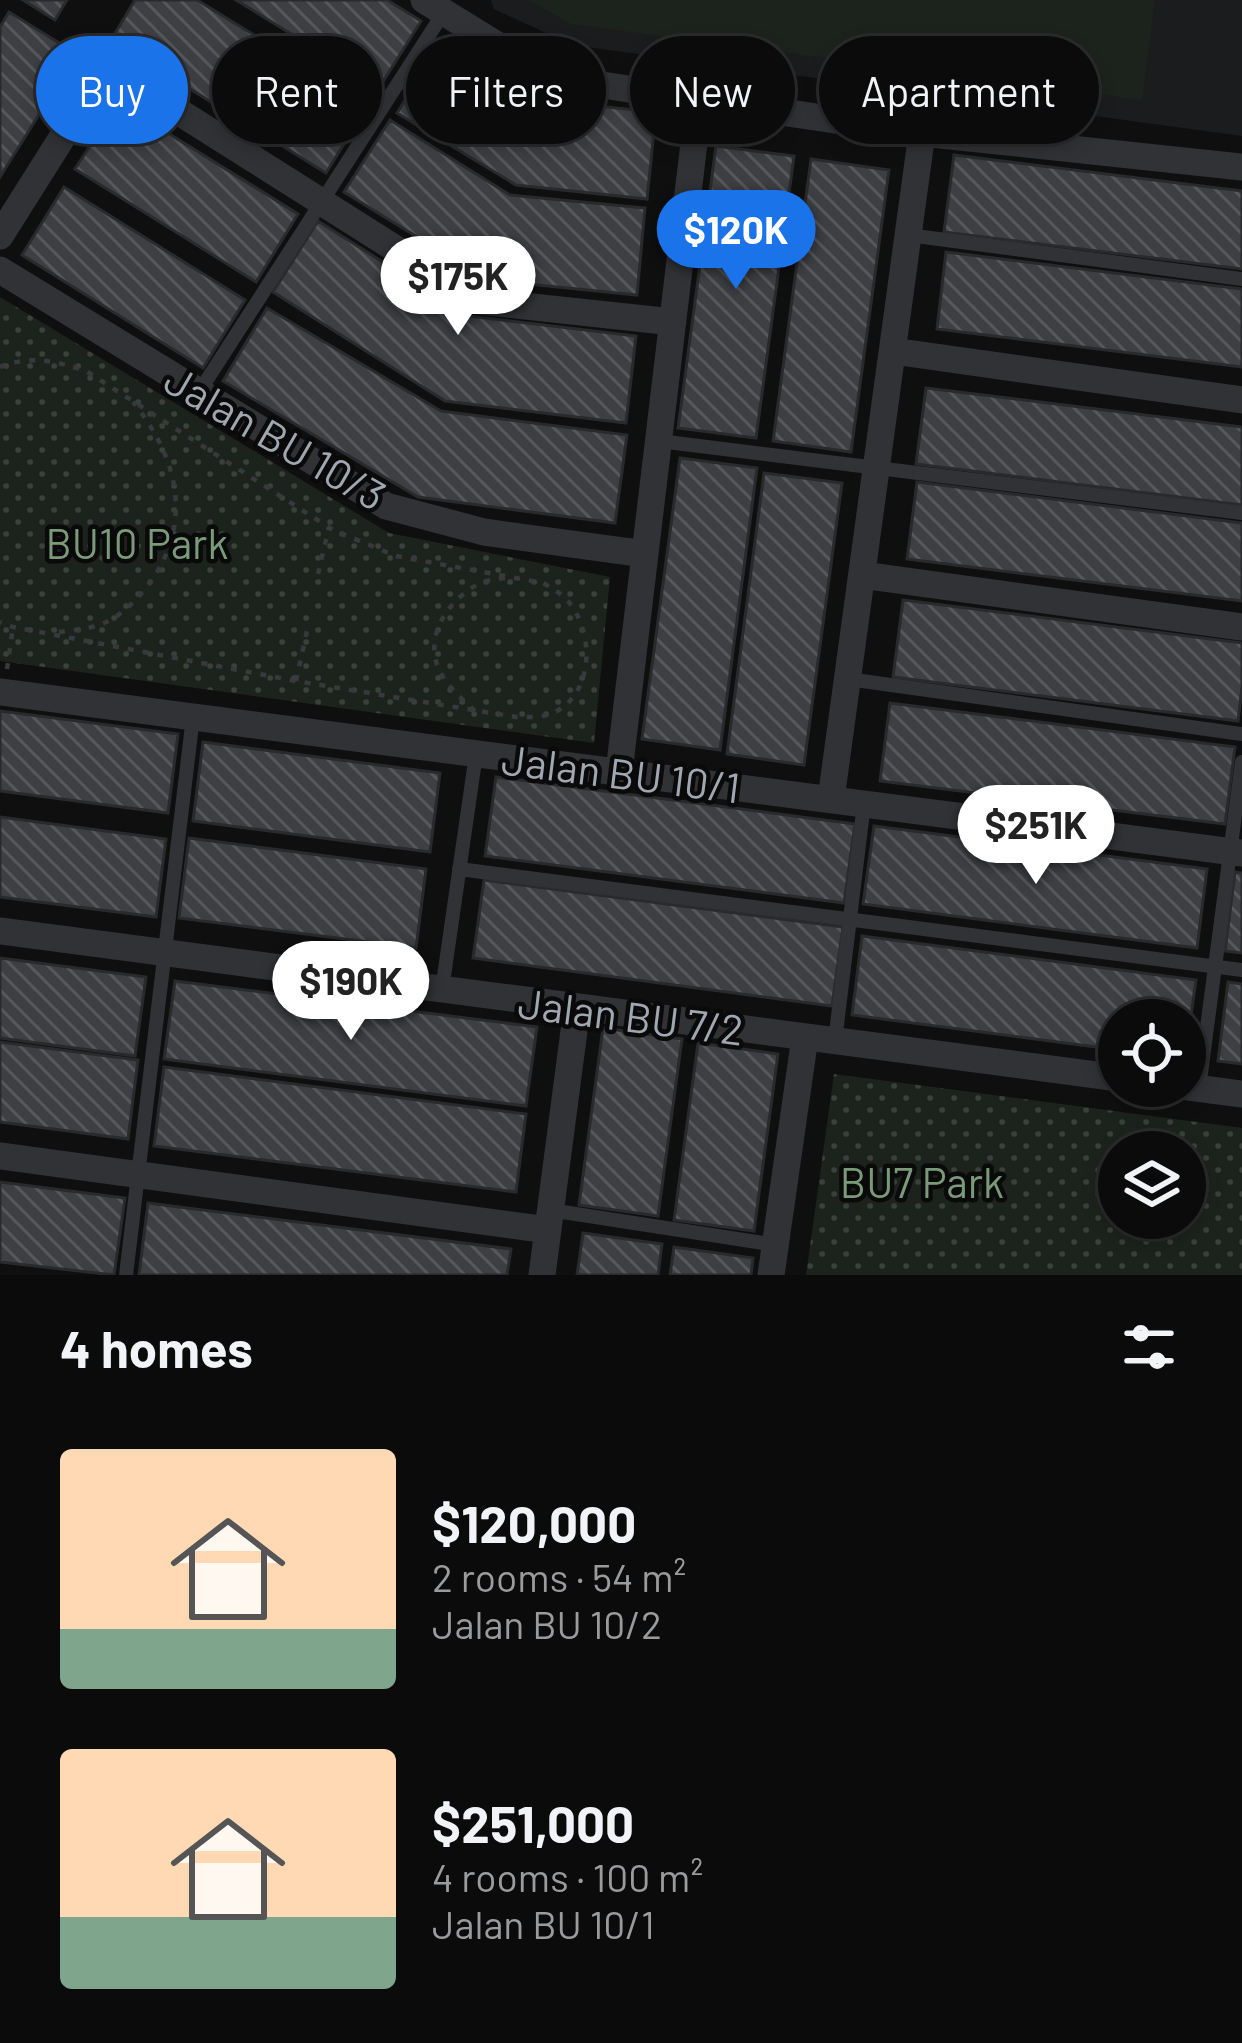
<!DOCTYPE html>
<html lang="en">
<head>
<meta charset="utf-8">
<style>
  :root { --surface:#0b0b0c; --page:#141415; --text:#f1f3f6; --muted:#9a9b9d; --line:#2b2b2d; --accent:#1a73e8 }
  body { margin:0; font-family:Barlow,sans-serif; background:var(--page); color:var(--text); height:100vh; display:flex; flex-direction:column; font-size:45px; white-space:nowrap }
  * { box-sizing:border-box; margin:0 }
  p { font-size:39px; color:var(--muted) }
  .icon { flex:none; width:66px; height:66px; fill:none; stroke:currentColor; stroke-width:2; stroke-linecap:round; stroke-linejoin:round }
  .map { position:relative; height:1275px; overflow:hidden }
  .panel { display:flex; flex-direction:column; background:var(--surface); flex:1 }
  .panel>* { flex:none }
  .guide { position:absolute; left:36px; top:36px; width:1170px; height:108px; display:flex; gap:24px }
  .controls { position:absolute; left:1098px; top:999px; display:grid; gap:24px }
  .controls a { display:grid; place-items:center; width:108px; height:108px; border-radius:50%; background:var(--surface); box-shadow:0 6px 18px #0003,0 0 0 3px var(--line); font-size:60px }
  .price { position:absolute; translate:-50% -102px; padding:0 27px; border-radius:42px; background:#fff; color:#222; font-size:39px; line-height:78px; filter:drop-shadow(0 3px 6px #0008) }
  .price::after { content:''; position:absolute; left:50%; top:72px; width:36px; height:27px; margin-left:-18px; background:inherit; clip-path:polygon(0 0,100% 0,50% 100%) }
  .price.active { background:var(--accent); color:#fff }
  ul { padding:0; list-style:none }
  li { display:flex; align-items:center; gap:36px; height:300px; padding:0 60px }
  li span { display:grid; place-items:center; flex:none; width:336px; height:240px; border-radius:12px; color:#555 }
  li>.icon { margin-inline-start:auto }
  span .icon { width:144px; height:144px; fill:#fffc; stroke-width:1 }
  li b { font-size:51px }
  h2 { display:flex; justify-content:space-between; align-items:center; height:144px; padding:0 60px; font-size:51px }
  .pill { padding:0 42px; border-radius:54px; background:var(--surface); box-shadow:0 6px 18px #0003,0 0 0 3px var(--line); font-size:42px; line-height:108px }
  .pill.active { background:var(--accent); color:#fff }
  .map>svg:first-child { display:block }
  .built { fill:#1b1c1d }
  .grass { fill:#1c231c }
  .park { fill:url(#park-dots); fill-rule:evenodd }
  .building { fill:url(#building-back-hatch); stroke:#292a2c; stroke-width:3 }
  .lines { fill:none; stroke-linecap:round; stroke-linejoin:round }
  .path { stroke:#37393c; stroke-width:4.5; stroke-dasharray:6 9; stroke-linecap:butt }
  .service { stroke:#313235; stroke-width:14 }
  .minor { stroke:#313235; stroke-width:27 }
  .labels { text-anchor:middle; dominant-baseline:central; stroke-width:9; stroke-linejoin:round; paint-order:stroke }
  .street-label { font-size:42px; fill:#a1a7b0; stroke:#0a0a0b }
  .park-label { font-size:42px; fill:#7a9a79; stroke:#0a0a0b }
</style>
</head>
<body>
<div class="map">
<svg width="1242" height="1275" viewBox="0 0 1242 1275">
  <defs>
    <pattern id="park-dots" width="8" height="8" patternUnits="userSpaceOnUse" patternTransform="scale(3)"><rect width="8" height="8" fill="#1c231c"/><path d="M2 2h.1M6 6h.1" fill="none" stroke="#3a403a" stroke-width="1.8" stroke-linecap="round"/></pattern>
    <pattern id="building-back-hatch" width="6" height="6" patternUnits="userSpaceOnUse" patternTransform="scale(3)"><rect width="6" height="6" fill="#3e3f43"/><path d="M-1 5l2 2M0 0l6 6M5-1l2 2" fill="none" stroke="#57585c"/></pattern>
  </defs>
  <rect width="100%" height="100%" fill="#0f0f10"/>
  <path class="built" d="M 491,0 L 1242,0 L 1242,136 L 572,45 L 494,9 Z"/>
  <path class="grass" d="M 528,0 L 1155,0 L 1142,100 L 571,24 Z"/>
  <path class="park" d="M 0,297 L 389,533 L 610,577 L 594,743 L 0,661 Z
    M 834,1074 L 1242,1128 L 1242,1275 L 806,1275 ZM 1119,1152 L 1185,1152 L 1185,1218 L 1119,1218 Z"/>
  <path class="building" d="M 23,0 L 67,0 L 55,20 Z
    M 135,0 L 197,0 L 368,105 L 326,173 L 111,40 Z
    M 236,0 L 387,0 L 421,21 L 379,88 Z
    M 9,12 L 77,54 L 0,177 L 0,27 Z
    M 442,41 L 539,100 L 656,112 L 647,199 L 516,185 L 397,113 Z
    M 118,102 L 298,214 L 256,282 L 75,169 Z
    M 390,120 L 510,195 L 645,208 L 637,295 L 487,280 L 344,192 Z
    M 716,146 L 794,156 L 756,438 L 678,428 Z
    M 954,155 L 1242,191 L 1242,269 L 944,232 Z
    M 811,159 L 889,170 L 851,452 L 773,441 Z
    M 64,187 L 245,300 L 203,368 L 22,255 Z
    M 318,221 L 468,316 L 636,336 L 626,423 L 445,401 L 273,292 Z
    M 946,252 L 1242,289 L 1242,367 L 937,329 Z
    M 267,308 L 441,411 L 627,435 L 615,523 L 418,497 L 223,381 Z
    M 926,388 L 1242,427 L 1242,505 L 916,464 Z
    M 680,458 L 757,468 L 720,750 L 642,739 Z
    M 764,473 L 842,483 L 804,765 L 727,754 Z
    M 917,482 L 1242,523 L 1242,601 L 907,559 Z
    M 903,600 L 1242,643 L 1242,687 L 1238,721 L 893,677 Z
    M 890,703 L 1235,747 L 1225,824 L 880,781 Z
    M 0,711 L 178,734 L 168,813 L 0,791 Z
    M 203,742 L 440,773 L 430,852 L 193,821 Z
    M 496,777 L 855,824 L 844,903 L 485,856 Z
    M 0,817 L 166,839 L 156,917 L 0,897 Z
    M 874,826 L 1207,869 L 1197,948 L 863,904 Z
    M 189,838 L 426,869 L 416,948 L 179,918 Z
    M 1235,872 L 1242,873 L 1242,953 L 1225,951 Z
    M 484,880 L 843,927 L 832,1006 L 473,958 Z
    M 862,936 L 1196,980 L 1185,1058 L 1185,1020 L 1119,1020 L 1119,1050 L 852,1015 Z
    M 0,958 L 146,977 L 135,1056 L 0,1038 Z
    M 175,981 L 537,1027 L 526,1106 L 164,1059 Z
    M 1228,982 L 1242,984 L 1242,1064 L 1218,1061 Z
    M 603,1028 L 682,1039 L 658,1216 L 579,1205 Z
    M 0,1042 L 138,1060 L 128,1139 L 0,1122 Z
    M 698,1043 L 778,1054 L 754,1231 L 674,1220 Z
    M 164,1067 L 526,1114 L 516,1192 L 154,1146 Z
    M 0,1182 L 125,1198 L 114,1275 L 0,1262 Z
    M 148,1203 L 511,1249 L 507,1275 L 139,1275 Z
    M 583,1233 L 662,1244 L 658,1275 L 577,1275 Z
    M 674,1247 L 753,1258 L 751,1275 L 670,1275 Z"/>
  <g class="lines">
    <path class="path" d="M 0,367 C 30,355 56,361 86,371 L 333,530 L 396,556 L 543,583 C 555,590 566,596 573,608 C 594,639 592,694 555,712 C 543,718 529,717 516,717 L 296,681 L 13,627 L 0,622
      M 318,574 L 329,527
      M 59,632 C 74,630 90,629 104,623 C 121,616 134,602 146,588 C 194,526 180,460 133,402
      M 7,669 L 13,627
      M 296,681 L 308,626
      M 475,711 C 461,698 445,685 438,667 C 424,633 452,595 483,582 C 492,579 502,579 511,577"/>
    <path class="service" d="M 908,235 L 1242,279
      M 199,392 L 444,12
      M 659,441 L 1242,513
      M 848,679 L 1242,734
      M 459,869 L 1242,970
      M 442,990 L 476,754
      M 835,1041 L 864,804
      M 1199,1088 L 1242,762
      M 550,1210 L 776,1245
      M 126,1275 L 193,717"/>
    <path class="minor" d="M 424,0 L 549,77 L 922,133 L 1242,167
      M 0,236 L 94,87 L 113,77 L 135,84 L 478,301 L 673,322
      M 0,270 L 386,506 L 484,532 L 645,554
      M 893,351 L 1242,400
      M 862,575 L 1242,627
      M 0,692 L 1242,853
      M 619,772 L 699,101
      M 831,799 L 922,133
      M 0,931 L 1119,1078
      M 1181,1086 L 1242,1094
      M 0,1156 L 548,1230
      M 542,1275 L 577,1008
      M 771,1275 L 805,1037"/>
  </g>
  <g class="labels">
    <g class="street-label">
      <text transform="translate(276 436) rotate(30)">Jalan BU 10/3</text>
      <text transform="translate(621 772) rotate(7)">Jalan BU 10/1</text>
      <text transform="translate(631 1015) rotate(7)">Jalan BU 7/2</text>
    </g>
    <g class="park-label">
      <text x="137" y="542">BU10 Park</text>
      <text x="922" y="1181">BU7 Park</text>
    </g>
  </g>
</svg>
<div class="controls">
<a><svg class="icon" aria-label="locate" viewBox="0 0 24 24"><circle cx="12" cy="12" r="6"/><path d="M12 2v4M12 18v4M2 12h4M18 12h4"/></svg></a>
<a><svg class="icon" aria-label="layers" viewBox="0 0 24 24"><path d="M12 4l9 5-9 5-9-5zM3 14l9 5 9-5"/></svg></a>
</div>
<b class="price active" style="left:736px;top:292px">$120K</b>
<b class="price" style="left:458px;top:338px">$175K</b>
<b class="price" style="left:1036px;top:887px">$251K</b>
<b class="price" style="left:351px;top:1043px">$190K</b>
<div class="guide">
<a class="pill active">Buy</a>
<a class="pill">Rent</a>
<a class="pill">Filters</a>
<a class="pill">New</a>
<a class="pill">Apartment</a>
</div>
</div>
<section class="panel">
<h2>4 homes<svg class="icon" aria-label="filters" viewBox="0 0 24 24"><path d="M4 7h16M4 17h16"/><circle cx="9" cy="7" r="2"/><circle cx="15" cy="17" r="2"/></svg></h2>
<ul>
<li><span style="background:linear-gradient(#ffd9b3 75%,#7fa58c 0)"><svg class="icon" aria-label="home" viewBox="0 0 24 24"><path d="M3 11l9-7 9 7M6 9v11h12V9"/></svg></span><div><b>$120,000</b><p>2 rooms · 54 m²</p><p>Jalan BU 10/2</p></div></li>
<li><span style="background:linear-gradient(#ffd9b3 70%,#7fa58c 0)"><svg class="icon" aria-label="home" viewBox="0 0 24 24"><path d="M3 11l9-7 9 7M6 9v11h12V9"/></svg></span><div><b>$251,000</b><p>4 rooms · 100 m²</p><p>Jalan BU 10/1</p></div></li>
</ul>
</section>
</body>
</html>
